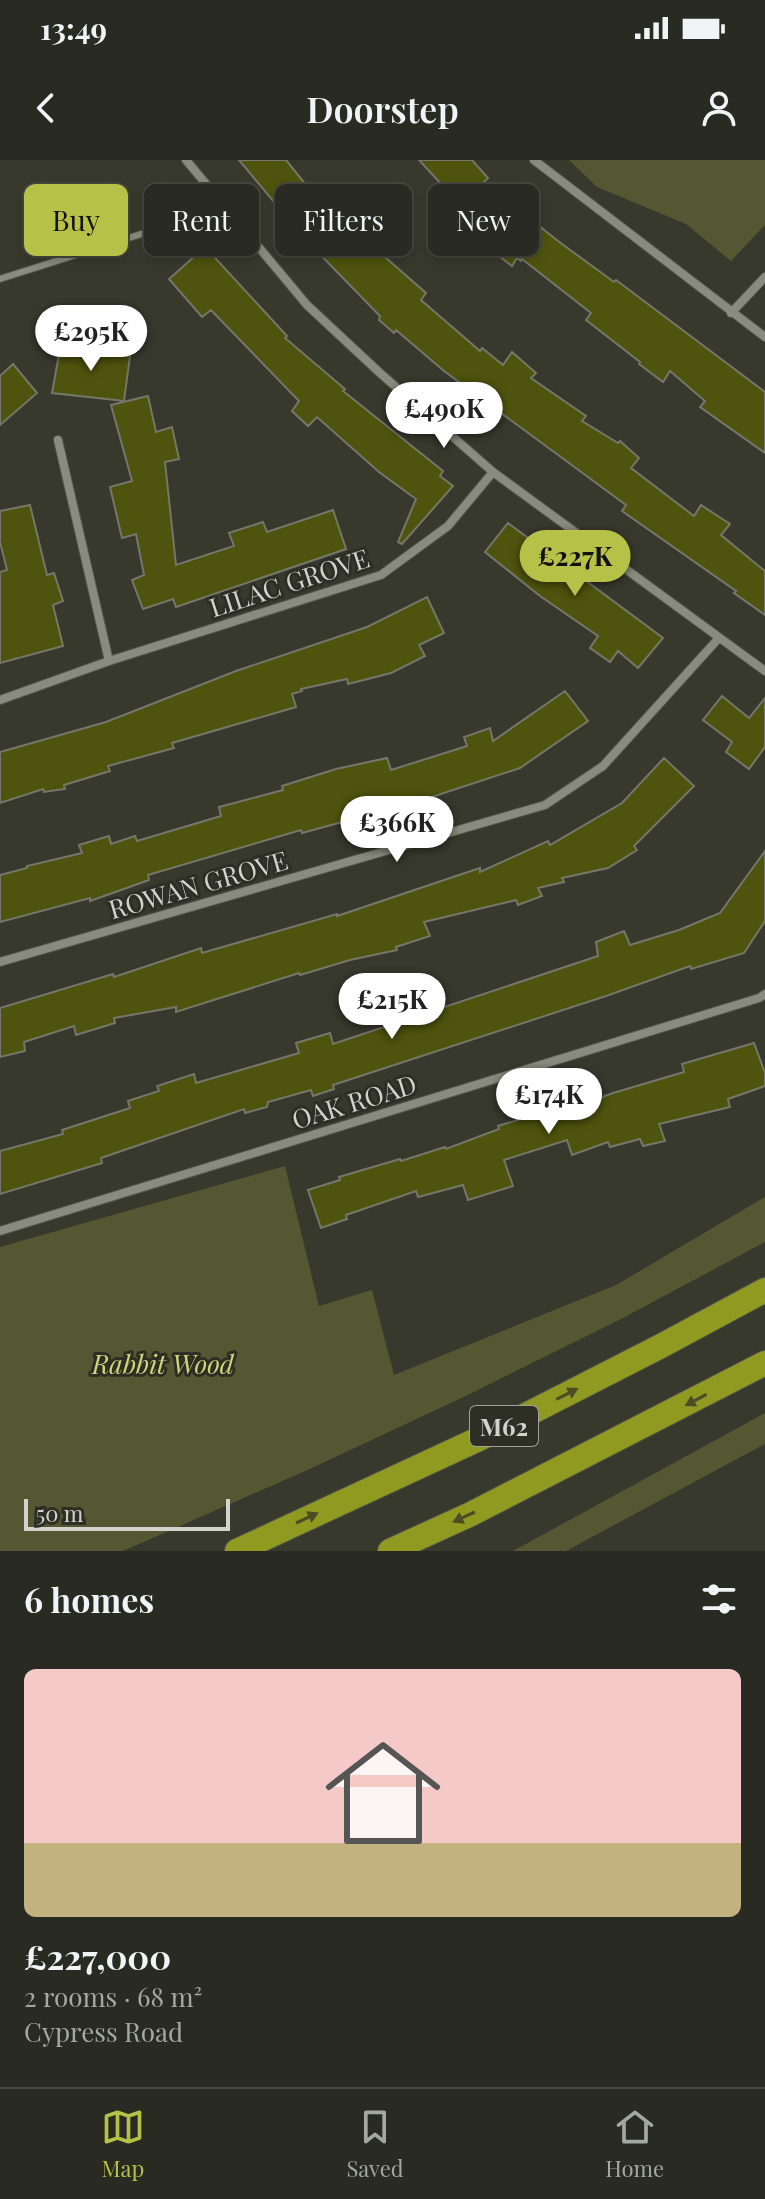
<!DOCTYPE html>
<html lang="en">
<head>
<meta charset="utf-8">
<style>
  :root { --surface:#292b22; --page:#31332a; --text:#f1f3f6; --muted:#a5a7a5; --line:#454740; --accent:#b6c148 }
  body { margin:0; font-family:"Playfair Display",serif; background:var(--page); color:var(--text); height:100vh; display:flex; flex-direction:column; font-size:30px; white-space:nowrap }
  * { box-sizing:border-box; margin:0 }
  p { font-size:26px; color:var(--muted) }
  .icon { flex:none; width:44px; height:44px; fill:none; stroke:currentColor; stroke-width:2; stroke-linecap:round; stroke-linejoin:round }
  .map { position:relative; height:1391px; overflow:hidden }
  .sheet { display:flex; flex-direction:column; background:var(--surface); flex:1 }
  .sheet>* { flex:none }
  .banner { position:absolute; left:24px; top:24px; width:718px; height:72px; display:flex; gap:16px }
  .scale { position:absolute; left:24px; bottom:20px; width:206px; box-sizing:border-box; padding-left:8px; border:4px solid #d2d3cc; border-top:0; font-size:22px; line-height:28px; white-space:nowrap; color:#d2d3cc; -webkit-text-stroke:6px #2d2e24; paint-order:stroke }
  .price { position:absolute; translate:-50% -68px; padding:0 18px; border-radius:28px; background:#fff; color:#222; font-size:26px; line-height:52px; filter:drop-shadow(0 2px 4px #0008) }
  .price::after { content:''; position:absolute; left:50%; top:48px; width:24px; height:18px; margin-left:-12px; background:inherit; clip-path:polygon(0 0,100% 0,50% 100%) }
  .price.current { background:var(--accent); color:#111 }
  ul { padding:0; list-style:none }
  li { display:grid; align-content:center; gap:16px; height:424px; padding:0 24px }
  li+li { border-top:2px solid var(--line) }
  li span { display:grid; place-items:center; height:248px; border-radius:12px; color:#555 }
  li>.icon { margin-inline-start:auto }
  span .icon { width:144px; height:144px; fill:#fffc; stroke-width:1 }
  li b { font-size:34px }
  h2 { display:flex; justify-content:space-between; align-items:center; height:96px; padding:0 24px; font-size:34px }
  .chip { padding:0 28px; border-radius:12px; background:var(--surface); box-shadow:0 4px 12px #0003,0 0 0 2px var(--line); font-size:28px; line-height:72px }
  .chip.current { background:var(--accent); color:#111 }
  .status { display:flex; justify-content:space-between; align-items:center; height:56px; padding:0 40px; background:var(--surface); direction:ltr }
  .status svg { height:22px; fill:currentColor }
  header { display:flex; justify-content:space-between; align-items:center; height:104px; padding:0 24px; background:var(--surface); font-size:36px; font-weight:600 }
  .tabs { display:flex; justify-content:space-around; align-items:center; height:112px; border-top:2px solid var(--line); background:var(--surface); font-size:22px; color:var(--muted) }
  .tabs a { display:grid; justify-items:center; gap:4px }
  .tabs .current { color:var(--accent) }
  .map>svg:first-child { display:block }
  .green { fill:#535732 }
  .building { fill:#4e530d; stroke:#75776a; stroke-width:2 }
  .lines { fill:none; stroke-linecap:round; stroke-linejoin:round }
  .lane-casing { stroke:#54564c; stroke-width:8 }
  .street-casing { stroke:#54564c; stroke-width:10 }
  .highway-casing { stroke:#54564c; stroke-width:26 }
  .lane { stroke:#898b7e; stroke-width:6 }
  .street { stroke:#898b7e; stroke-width:8 }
  .highway { stroke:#909920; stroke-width:24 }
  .oneway { fill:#4b4e23 }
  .labels { text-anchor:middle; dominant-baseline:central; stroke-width:6; stroke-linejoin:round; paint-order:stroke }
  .shield { fill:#2d2e24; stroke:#a0a29a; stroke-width:2 }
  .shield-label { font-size:24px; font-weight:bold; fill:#d2d3cc }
  .street-label { font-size:26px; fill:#d2d3cc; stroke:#2d2e24 }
  .park-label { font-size:26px; font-style:italic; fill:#ccd77a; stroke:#2d2e24 }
</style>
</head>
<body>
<div class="status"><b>13:49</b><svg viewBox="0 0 49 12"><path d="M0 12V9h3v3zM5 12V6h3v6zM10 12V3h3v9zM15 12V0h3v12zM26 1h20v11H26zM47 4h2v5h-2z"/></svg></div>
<header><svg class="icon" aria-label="back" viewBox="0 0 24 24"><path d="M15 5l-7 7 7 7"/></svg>Doorstep<svg class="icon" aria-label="person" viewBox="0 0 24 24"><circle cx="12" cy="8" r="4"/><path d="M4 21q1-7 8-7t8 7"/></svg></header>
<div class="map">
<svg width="765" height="1391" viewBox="0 0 765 1391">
  <rect width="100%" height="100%" fill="#37392d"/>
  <path class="green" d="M 569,0 L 765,0 L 765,65 L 731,101 L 686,64 L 597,27 Z
    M 285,1006 L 319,1146 L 372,1130 L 394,1215 L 616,1125 L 765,1037 L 765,1082 L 623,1158 L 474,1232 L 312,1308 L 123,1391 L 0,1391 L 0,1087 Z
    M 765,1253 L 765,1284 L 566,1391 L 513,1391 Z"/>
  <path class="building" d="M 239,0 L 286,0 L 323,46 L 329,41 L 369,83 L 426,133 L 421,140 L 480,191 L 482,188 L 503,205 L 512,192 L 536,213 L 531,218 L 586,256 L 582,261 L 618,283 L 620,281 L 639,298 L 631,308 L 694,356 L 701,345 L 730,364 L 721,375 L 765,411 L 765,455 L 734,433 L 736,431 L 622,351 L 626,345 L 444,211 L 396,170 L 394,173 L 379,160 L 380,156 L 304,78 Z
    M 419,0 L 472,0 L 488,18 L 484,22 L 558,81 L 614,122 L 616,120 L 765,232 L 765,293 L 700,247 L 705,241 L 670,211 L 663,222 L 639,204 L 640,202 L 586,160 L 591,153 L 522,99 L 521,101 L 517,98 L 512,106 L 491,90 L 496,82 L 475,66 L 477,63 Z
    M 205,87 L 287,176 L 285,178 L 345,229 L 343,231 L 443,311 L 440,316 L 453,326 L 402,384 L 398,382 L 416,339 L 379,312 L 317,257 L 308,266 L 292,251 L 299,241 L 211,150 L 202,157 L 169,119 Z
    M 61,183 L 130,196 L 124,241 L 52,233 Z
    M 13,204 L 37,233 L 0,265 L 0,216 Z
    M 148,236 L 156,272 L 172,267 L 179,299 L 165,302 L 176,405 L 234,386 L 229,373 L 263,362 L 267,372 L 333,350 L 346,389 L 176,447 L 173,439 L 143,449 L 132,420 L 144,415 L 136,374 L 122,378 L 110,327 L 132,321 L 111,245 Z
    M 30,345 L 47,415 L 54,413 L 63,441 L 53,445 L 63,486 L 0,503 L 0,412 L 7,410 L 0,382 L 0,351 Z
    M 508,363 L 663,478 L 638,508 L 618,491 L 610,502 L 590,488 L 598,476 L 540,436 L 485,392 Z
    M 427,437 L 444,473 L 419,485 L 425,496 L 391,513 L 348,524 L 347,519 L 301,529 L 302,531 L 292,534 L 296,547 L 172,583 L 174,588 L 108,606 L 110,611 L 64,625 L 65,629 L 44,632 L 43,629 L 0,643 L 0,592 L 106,562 L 236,511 L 367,467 Z
    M 565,531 L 588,561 L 520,608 L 365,659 L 364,656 L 302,673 L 301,670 L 148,715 L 149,720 L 90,741 L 90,738 L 0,762 L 0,715 L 27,708 L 27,706 L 82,693 L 79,685 L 109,676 L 111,684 L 135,676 L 137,681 L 221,656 L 219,647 L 283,630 L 282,626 L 336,609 L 387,598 L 391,610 L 467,586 L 464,577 L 490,568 L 493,581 Z
    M 722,536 L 749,558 L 765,538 L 765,587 L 749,609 L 726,592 L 732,582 L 703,560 Z
    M 664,598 L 694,626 L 634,686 L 637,690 L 608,708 L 562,718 L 564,722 L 538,728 L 542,736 L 518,745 L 516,740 L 424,762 L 430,776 L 396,787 L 397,790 L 350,800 L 300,815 L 299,813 L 176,852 L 176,847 L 114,858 L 115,863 L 76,875 L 74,866 L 24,882 L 25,891 L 0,897 L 0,848 L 113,814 L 114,817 L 201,788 L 202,793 L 337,754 L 337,756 L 480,708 L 480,712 L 548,681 L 550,685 L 622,643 Z
    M 765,691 L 765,761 L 744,793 L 691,809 L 690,806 L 606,836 L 333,925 L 334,929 L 313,936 L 311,930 L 268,942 L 267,947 L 245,953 L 244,949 L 101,998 L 102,1003 L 0,1034 L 0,991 L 63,974 L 62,970 L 130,948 L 128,941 L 159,931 L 157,926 L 194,914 L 196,923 L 299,893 L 296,883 L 330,873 L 333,884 L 598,796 L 596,782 L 624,771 L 630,785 L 679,770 L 720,753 Z
    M 754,883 L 765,913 L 765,926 L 728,939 L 730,947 L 659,964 L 665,981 L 643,986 L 640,979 L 610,987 L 608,982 L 572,995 L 567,980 L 504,1000 L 513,1026 L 468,1040 L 463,1025 L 418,1037 L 416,1031 L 346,1055 L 347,1059 L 321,1068 L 308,1030 L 340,1020 L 339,1017 L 400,999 L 401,1001 L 445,987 L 446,989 L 499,969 L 498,966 L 550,950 L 551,956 L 613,933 L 684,912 L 682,904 Z"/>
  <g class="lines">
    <g class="lane-casing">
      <path id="lane" d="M 0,119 L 226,47"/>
    </g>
    <g class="street-casing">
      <path id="street" d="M 186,0 L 307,145 L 380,213 L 493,312 L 765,511
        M 534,0 L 765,177
        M 731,153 L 765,117
        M 58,280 L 109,501
        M 0,540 L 109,501 L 381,415 L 448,366 L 493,312
        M 0,802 L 545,645 L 603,606 L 718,479
        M 0,1071 L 759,838 L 765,834"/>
    </g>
    <g class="highway-casing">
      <path id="highway" d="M 237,1391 L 483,1277 L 661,1186 L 765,1130
        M 390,1391 L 471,1354 L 765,1203"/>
    </g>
    <use href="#lane" class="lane"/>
    <use href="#street" class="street"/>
    <use href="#highway" class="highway"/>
  </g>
  <defs><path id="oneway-solid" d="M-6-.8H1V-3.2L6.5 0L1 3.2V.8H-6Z" transform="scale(2)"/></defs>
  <g class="oneway">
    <use href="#oneway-solid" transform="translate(567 1234) rotate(-27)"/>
    <use href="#oneway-solid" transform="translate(696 1240) rotate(152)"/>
    <use href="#oneway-solid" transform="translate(464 1357) rotate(155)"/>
    <use href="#oneway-solid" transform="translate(307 1358) rotate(-25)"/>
  </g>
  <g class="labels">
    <rect class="shield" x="470" y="1246" width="68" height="40" rx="6"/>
    <g class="shield-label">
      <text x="504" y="1266">M62</text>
    </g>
    <g class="street-label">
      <text transform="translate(289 422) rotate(-18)">LILAC GROVE</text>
      <text transform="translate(198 724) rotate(-16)">ROWAN GROVE</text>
      <text transform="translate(354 941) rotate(-17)">OAK ROAD</text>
    </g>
    <g class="park-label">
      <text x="163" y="1203">Rabbit Wood</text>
    </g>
  </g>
</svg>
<div class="scale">50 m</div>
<b class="price" style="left:91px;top:213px">£295K</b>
<b class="price" style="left:444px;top:290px">£490K</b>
<b class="price current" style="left:575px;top:438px">£227K</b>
<b class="price" style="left:397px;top:704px">£366K</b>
<b class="price" style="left:392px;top:881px">£215K</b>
<b class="price" style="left:549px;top:976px">£174K</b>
<div class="banner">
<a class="chip current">Buy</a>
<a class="chip">Rent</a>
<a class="chip">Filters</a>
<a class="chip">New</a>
</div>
</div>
<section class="sheet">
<h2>6 homes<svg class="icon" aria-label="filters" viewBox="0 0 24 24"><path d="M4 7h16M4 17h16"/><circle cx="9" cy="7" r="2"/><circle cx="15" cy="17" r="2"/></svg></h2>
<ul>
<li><span style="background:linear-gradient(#f6c9c9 70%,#c2b280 0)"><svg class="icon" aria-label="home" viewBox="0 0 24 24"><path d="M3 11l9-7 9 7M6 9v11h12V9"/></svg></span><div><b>£227,000</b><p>2 rooms · 68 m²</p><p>Cypress Road</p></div></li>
</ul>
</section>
<nav class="tabs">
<a class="current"><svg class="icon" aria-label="map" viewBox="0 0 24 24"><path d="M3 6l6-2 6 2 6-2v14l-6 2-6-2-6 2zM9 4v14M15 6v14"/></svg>Map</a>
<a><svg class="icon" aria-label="saved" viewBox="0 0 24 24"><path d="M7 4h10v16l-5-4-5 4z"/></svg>Saved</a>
<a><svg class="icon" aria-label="home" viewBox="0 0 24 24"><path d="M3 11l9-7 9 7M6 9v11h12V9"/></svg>Home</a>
</nav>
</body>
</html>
